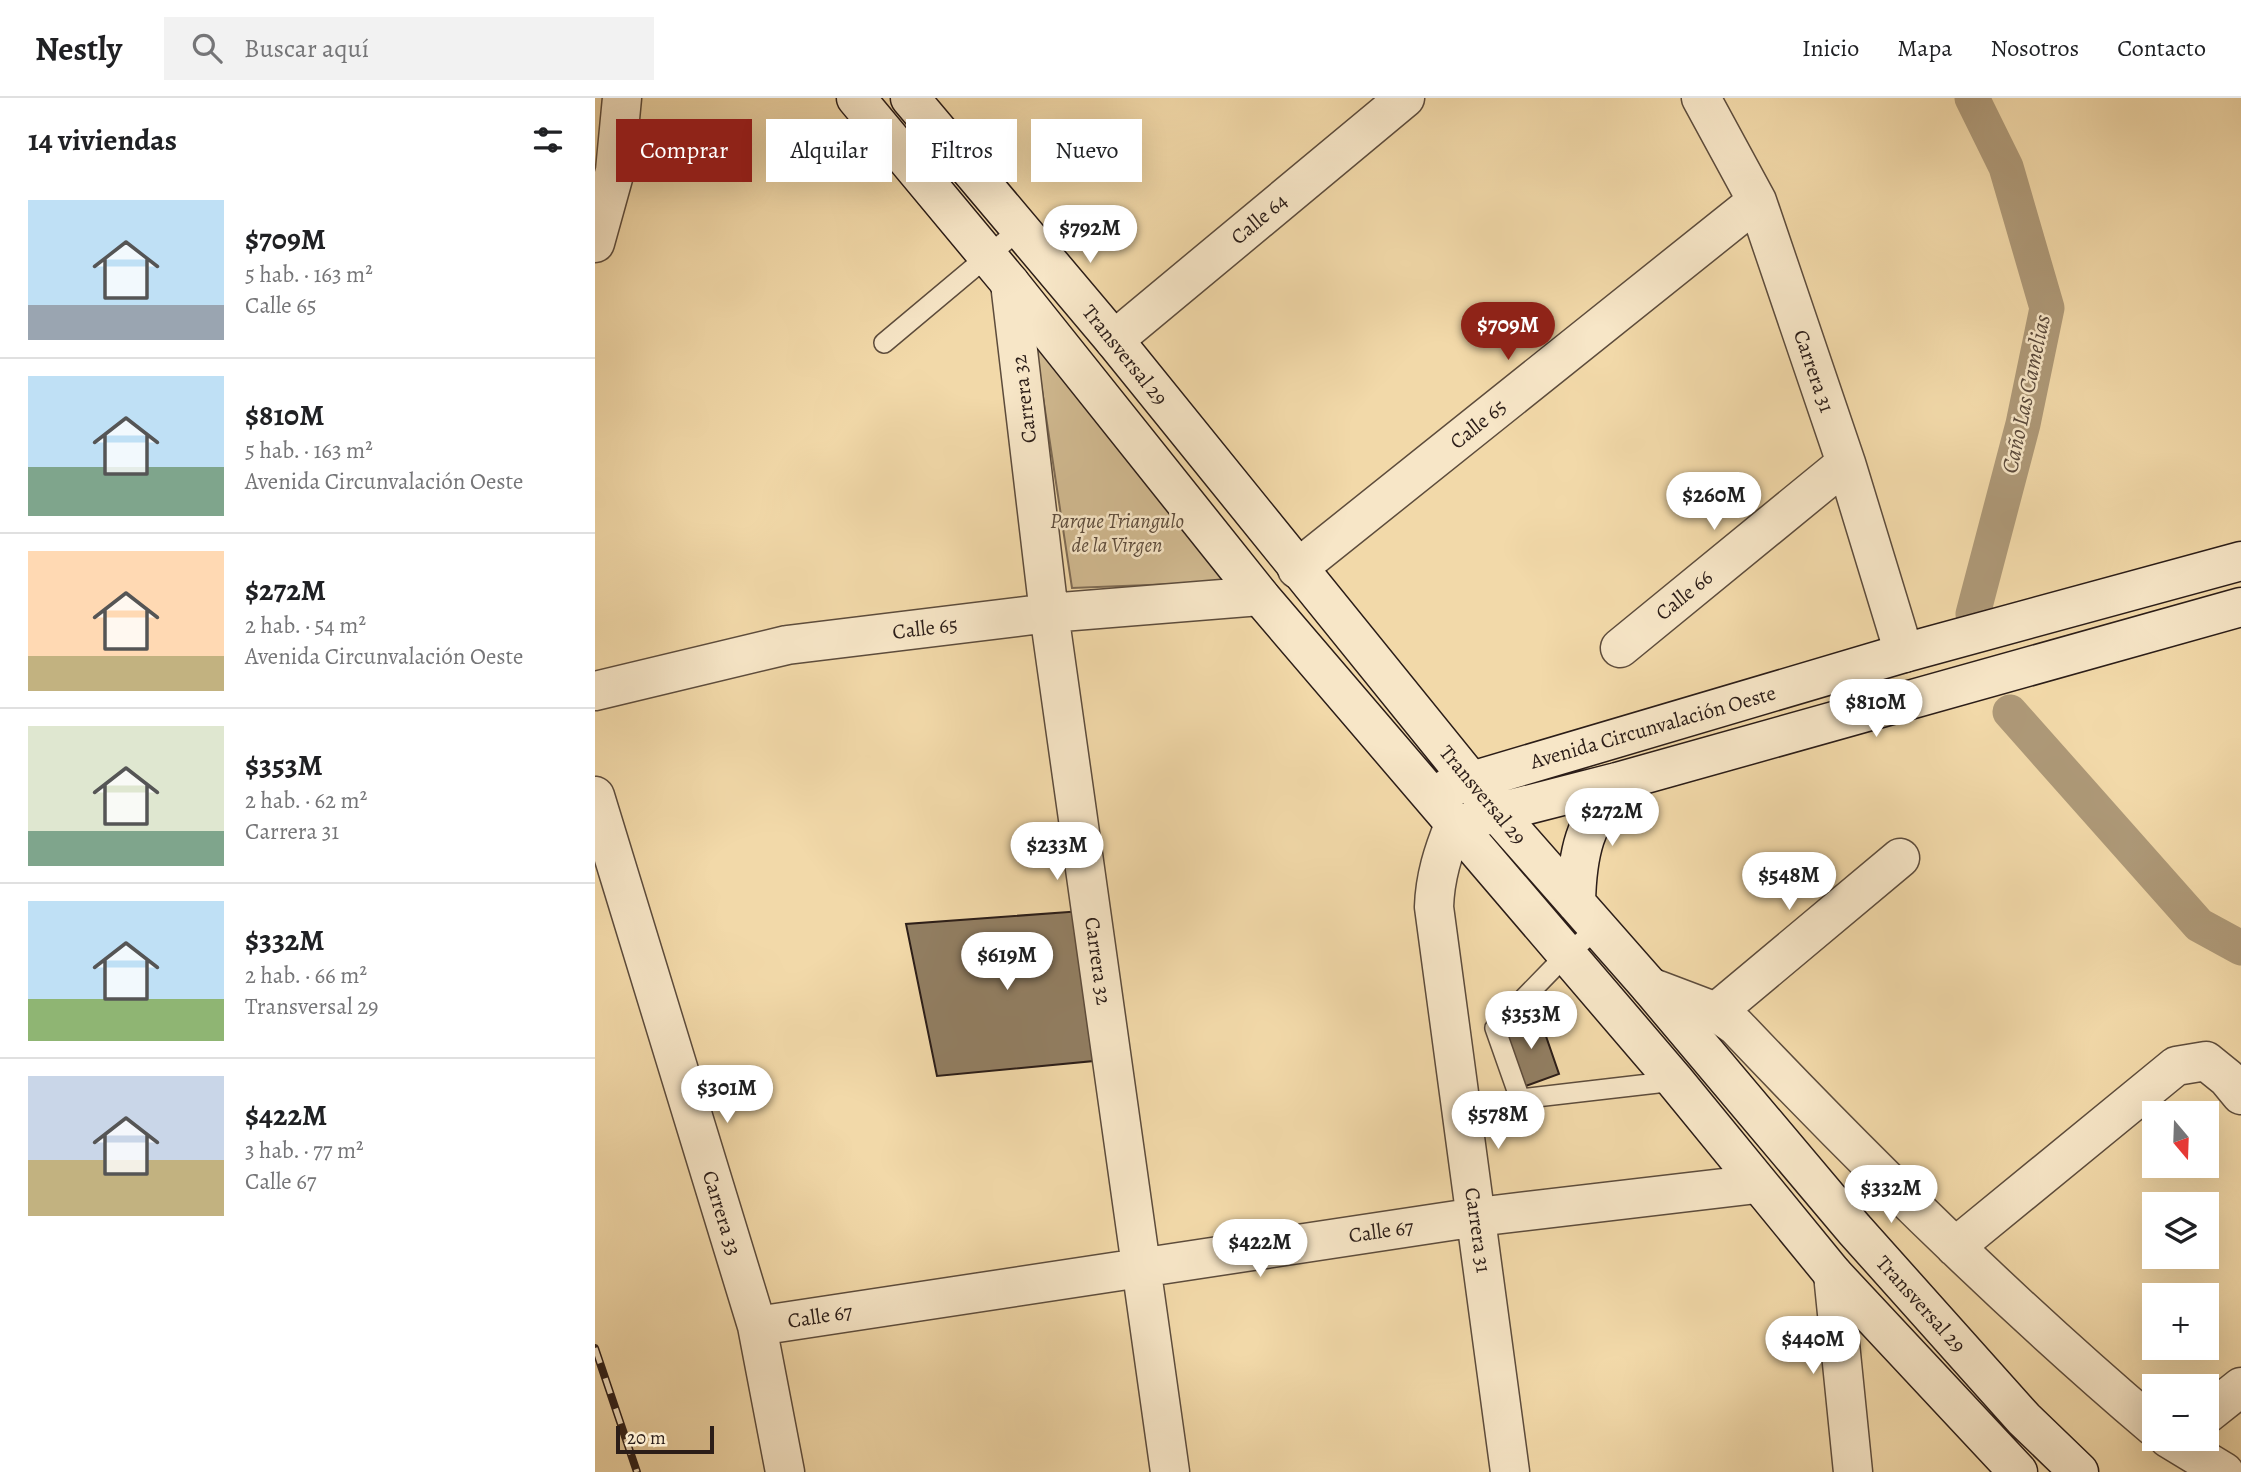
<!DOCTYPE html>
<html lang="es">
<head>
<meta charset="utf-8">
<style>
  :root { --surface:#fff; --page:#f2f2f2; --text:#202124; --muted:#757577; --line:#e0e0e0; --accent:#8f2418 }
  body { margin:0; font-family:Alegreya,serif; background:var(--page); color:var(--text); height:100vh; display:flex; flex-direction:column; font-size:26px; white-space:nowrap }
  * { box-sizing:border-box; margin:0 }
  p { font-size:23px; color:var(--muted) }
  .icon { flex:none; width:38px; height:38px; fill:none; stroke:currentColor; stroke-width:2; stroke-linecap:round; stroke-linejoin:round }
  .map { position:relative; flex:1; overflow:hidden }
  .sheet { display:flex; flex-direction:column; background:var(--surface); width:595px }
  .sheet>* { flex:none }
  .guide { position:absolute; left:21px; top:21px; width:665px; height:63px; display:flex; gap:14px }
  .needle { width:46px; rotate:161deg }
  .tools { position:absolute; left:1547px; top:1003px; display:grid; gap:14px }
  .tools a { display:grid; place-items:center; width:77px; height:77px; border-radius:0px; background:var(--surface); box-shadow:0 7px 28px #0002; font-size:35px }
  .scale { position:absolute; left:21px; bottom:18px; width:98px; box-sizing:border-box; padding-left:7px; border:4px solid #2b1d18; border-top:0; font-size:19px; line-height:24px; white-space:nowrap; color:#2b1d18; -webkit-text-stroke:5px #f7e6c7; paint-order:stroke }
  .price { position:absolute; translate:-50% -60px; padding:0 16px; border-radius:24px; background:#fff; color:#222; font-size:23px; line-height:46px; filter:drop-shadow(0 2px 4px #0008) }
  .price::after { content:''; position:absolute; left:50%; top:42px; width:21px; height:16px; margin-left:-10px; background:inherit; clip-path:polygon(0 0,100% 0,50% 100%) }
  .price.current { background:var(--accent); color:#fff }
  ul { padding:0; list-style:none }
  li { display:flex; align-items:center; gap:21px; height:175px; padding:0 28px }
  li+li { border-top:2px solid var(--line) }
  li span { display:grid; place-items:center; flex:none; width:196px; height:140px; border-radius:0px; color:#555 }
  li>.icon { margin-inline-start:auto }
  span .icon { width:84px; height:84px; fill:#fffc; stroke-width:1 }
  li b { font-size:30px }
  h2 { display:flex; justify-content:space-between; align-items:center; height:84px; padding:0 28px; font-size:30px }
  .chip { padding:0 24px; border-radius:0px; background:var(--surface); box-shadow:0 7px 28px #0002; font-size:24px; line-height:63px }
  .chip.current { background:var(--accent); color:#fff }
  header { display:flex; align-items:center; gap:42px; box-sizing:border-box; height:98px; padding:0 35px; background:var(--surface); border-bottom:2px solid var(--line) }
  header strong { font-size:33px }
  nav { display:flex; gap:38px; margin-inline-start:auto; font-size:24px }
  .search { width:490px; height:63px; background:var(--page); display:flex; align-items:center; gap:18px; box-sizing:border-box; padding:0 24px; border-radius:0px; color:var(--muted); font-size:26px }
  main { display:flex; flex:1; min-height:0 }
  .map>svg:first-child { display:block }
  .green { fill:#d0b990; stroke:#7e6b54; stroke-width:2 }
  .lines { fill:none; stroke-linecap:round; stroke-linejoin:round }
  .canal { stroke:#ae9978; stroke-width:35 }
  .building { fill:#927f63; stroke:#2b1d18; stroke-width:2 }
  .service-casing { stroke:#5d4c3c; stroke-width:22 }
  .minor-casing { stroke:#5d4c3c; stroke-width:41 }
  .secondary-casing { stroke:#2b1d18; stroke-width:41 }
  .service { stroke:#f7e6c7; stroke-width:19 }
  .minor { stroke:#f7e6c7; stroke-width:38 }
  .secondary { stroke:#f7e6c7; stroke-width:38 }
  .rail-casing { stroke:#2b1d18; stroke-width:8 }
  .rail { stroke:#f7e6c7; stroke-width:5; stroke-dasharray:16; stroke-linecap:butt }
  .labels { text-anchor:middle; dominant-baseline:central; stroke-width:5; stroke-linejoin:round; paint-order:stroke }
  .street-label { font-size:21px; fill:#2b1d18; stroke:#f7e6c7 }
  .park-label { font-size:21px; font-style:italic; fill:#5d4c3c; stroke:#f7e6c7 }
  .water-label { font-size:23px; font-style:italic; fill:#59483a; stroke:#f7e6c7 }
</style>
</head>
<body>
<header>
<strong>Nestly</strong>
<div class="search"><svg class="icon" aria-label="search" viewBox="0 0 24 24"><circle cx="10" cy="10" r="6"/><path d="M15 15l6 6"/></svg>Buscar aquí</div>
<nav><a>Inicio</a><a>Mapa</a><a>Nosotros</a><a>Contacto</a></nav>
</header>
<main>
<section class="sheet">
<h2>14 viviendas<svg class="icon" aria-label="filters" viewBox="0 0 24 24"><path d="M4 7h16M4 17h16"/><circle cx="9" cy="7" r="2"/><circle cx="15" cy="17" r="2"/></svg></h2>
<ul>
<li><span style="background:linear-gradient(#bfe0f5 75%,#9aa5b1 0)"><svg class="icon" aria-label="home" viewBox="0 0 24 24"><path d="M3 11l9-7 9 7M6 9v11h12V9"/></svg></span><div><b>$709M</b><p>5 hab. · 163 m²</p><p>Calle 65</p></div></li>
<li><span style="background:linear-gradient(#bfe0f5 65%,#7fa58c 0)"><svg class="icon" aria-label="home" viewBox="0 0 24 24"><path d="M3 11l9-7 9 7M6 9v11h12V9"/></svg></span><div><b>$810M</b><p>5 hab. · 163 m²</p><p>Avenida Circunvalación Oeste</p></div></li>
<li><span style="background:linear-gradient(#ffd9b3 75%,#c2b280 0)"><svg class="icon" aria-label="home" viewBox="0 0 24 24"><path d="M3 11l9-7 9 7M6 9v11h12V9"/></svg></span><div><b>$272M</b><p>2 hab. · 54 m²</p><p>Avenida Circunvalación Oeste</p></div></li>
<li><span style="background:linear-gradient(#dfe7d0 75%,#7fa58c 0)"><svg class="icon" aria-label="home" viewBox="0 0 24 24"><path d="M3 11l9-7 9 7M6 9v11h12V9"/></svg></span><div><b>$353M</b><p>2 hab. · 62 m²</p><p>Carrera 31</p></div></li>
<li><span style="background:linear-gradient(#bfe0f5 70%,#8fb573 0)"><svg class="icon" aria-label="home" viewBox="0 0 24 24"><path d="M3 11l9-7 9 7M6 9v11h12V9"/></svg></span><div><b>$332M</b><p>2 hab. · 66 m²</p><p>Transversal 29</p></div></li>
<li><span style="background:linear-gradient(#c9d6e8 60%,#c2b280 0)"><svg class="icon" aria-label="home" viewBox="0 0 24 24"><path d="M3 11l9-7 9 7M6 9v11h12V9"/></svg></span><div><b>$422M</b><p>3 hab. · 77 m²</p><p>Calle 67</p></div></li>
</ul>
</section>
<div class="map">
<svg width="1646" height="1374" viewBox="0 0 1646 1374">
  <rect width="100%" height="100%" fill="#f2d9a9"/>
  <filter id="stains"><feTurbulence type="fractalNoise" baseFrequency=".00286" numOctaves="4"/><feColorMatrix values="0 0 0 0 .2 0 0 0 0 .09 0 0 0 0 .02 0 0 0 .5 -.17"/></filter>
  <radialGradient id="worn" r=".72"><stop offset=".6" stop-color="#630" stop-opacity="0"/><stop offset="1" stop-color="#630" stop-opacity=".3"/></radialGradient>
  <path class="green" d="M 440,246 L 630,484 L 477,490 Z"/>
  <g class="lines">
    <path class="canal" d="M 1377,0 L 1411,69 L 1452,210 L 1428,326 L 1378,516
      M 1415,614 L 1604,827 L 1646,850"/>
  </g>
  <path class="building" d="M 487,813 L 509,962 L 342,978 L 311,826 Z
    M 944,918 L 964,976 L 928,989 L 907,931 Z"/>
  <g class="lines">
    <g class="service-casing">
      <path id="service" d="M 289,245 L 425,131
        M 1003,830 L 971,857 L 900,930 L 925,1001 L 1080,983"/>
    </g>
    <g class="minor-casing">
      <path id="minor" d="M 1106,0 L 1162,103 L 1251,365 L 1309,555
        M 0,145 L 20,73 L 27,0
        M 415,185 L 454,515 L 575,1374
        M 519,242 L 810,0
        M 702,471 L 1162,103
        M 1025,550 L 1251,365
        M 0,593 L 192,547 L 454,515 L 665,498
        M 0,698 L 162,1228 L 190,1374
        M 859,727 C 848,754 840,779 839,809 L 915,1374
        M 1055,889 L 1121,914 L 1141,928 C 1274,1068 1412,1204 1559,1329
        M 1121,914 L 1305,760
        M 1360,1149 L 1581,968 L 1611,963 L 1632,980 L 1646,997
        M 1238,1176 L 1258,1374
        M 162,1228 L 882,1119 L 1162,1086
        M 1612,1316 L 1646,1289
        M 1573,1340 L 1629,1374"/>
    </g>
    <g class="secondary-casing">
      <path id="secondary" d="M 261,0 L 415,185 L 665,498 L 1080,983 L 1238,1176 L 1423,1374
        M 315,0 L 519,242 L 901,714 L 1055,889 L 1259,1131 L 1429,1321 L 1484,1374
        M 853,690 L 1309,555 L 1646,463
        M 881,720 L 1022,684 L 1646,509
        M 981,805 C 982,754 990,724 1022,684"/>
    </g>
    <use href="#service" class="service"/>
    <use href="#minor" class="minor"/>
    <use href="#secondary" class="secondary"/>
    <g class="rail-casing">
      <path id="rail" d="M 0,1250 L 42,1374"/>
    </g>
    <use href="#rail" class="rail"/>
  </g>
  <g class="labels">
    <g class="street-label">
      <text transform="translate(664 121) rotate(-40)">Calle 64</text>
      <text transform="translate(530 257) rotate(51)">Transversal 29</text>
      <text transform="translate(1219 273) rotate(71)">Carrera 31</text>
      <text transform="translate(429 301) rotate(-97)">Carrera 32</text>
      <text transform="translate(883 326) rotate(-39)">Calle 65</text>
      <text transform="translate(1089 497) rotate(-39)">Calle 66</text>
      <text transform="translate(330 530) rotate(-7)">Calle 65</text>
      <text transform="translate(1058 629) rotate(-16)">Avenida Circunvalación Oeste</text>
      <text transform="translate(888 697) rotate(50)">Transversal 29</text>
      <text transform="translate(503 863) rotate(82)">Carrera 32</text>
      <text transform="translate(127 1115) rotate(73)">Carrera 33</text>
      <text transform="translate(883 1132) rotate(82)">Carrera 31</text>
      <text transform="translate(786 1133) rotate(-8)">Calle 67</text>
      <text transform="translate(1326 1206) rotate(48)">Transversal 29</text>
      <text transform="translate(225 1218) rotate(-9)">Calle 67</text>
    </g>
    <g class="park-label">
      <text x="522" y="423">Parque Triangulo<tspan x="522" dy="24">de la Virgen</tspan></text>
    </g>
    <g class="water-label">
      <text transform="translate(1431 296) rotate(-78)">Caño Las Camelias</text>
    </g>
  </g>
  <rect width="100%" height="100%" filter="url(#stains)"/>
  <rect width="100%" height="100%" fill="url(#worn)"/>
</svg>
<div class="tools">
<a><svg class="needle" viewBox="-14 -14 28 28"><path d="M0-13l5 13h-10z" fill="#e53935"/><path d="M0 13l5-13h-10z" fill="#757577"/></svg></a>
<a><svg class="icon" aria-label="layers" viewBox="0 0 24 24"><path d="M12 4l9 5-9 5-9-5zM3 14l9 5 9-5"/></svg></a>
<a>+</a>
<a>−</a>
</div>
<div class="scale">20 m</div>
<b class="price" style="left:495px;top:167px">$792M</b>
<b class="price current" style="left:913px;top:264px">$709M</b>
<b class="price" style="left:1119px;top:434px">$260M</b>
<b class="price" style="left:1281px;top:641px">$810M</b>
<b class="price" style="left:1017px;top:750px">$272M</b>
<b class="price" style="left:462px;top:784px">$233M</b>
<b class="price" style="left:1194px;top:814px">$548M</b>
<b class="price" style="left:412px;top:894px">$619M</b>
<b class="price" style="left:936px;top:953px">$353M</b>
<b class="price" style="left:132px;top:1027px">$301M</b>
<b class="price" style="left:903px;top:1053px">$578M</b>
<b class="price" style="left:1296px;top:1127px">$332M</b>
<b class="price" style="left:665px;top:1181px">$422M</b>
<b class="price" style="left:1218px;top:1278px">$440M</b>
<div class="guide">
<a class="chip current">Comprar</a>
<a class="chip">Alquilar</a>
<a class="chip">Filtros</a>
<a class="chip">Nuevo</a>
</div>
</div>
</main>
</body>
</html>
